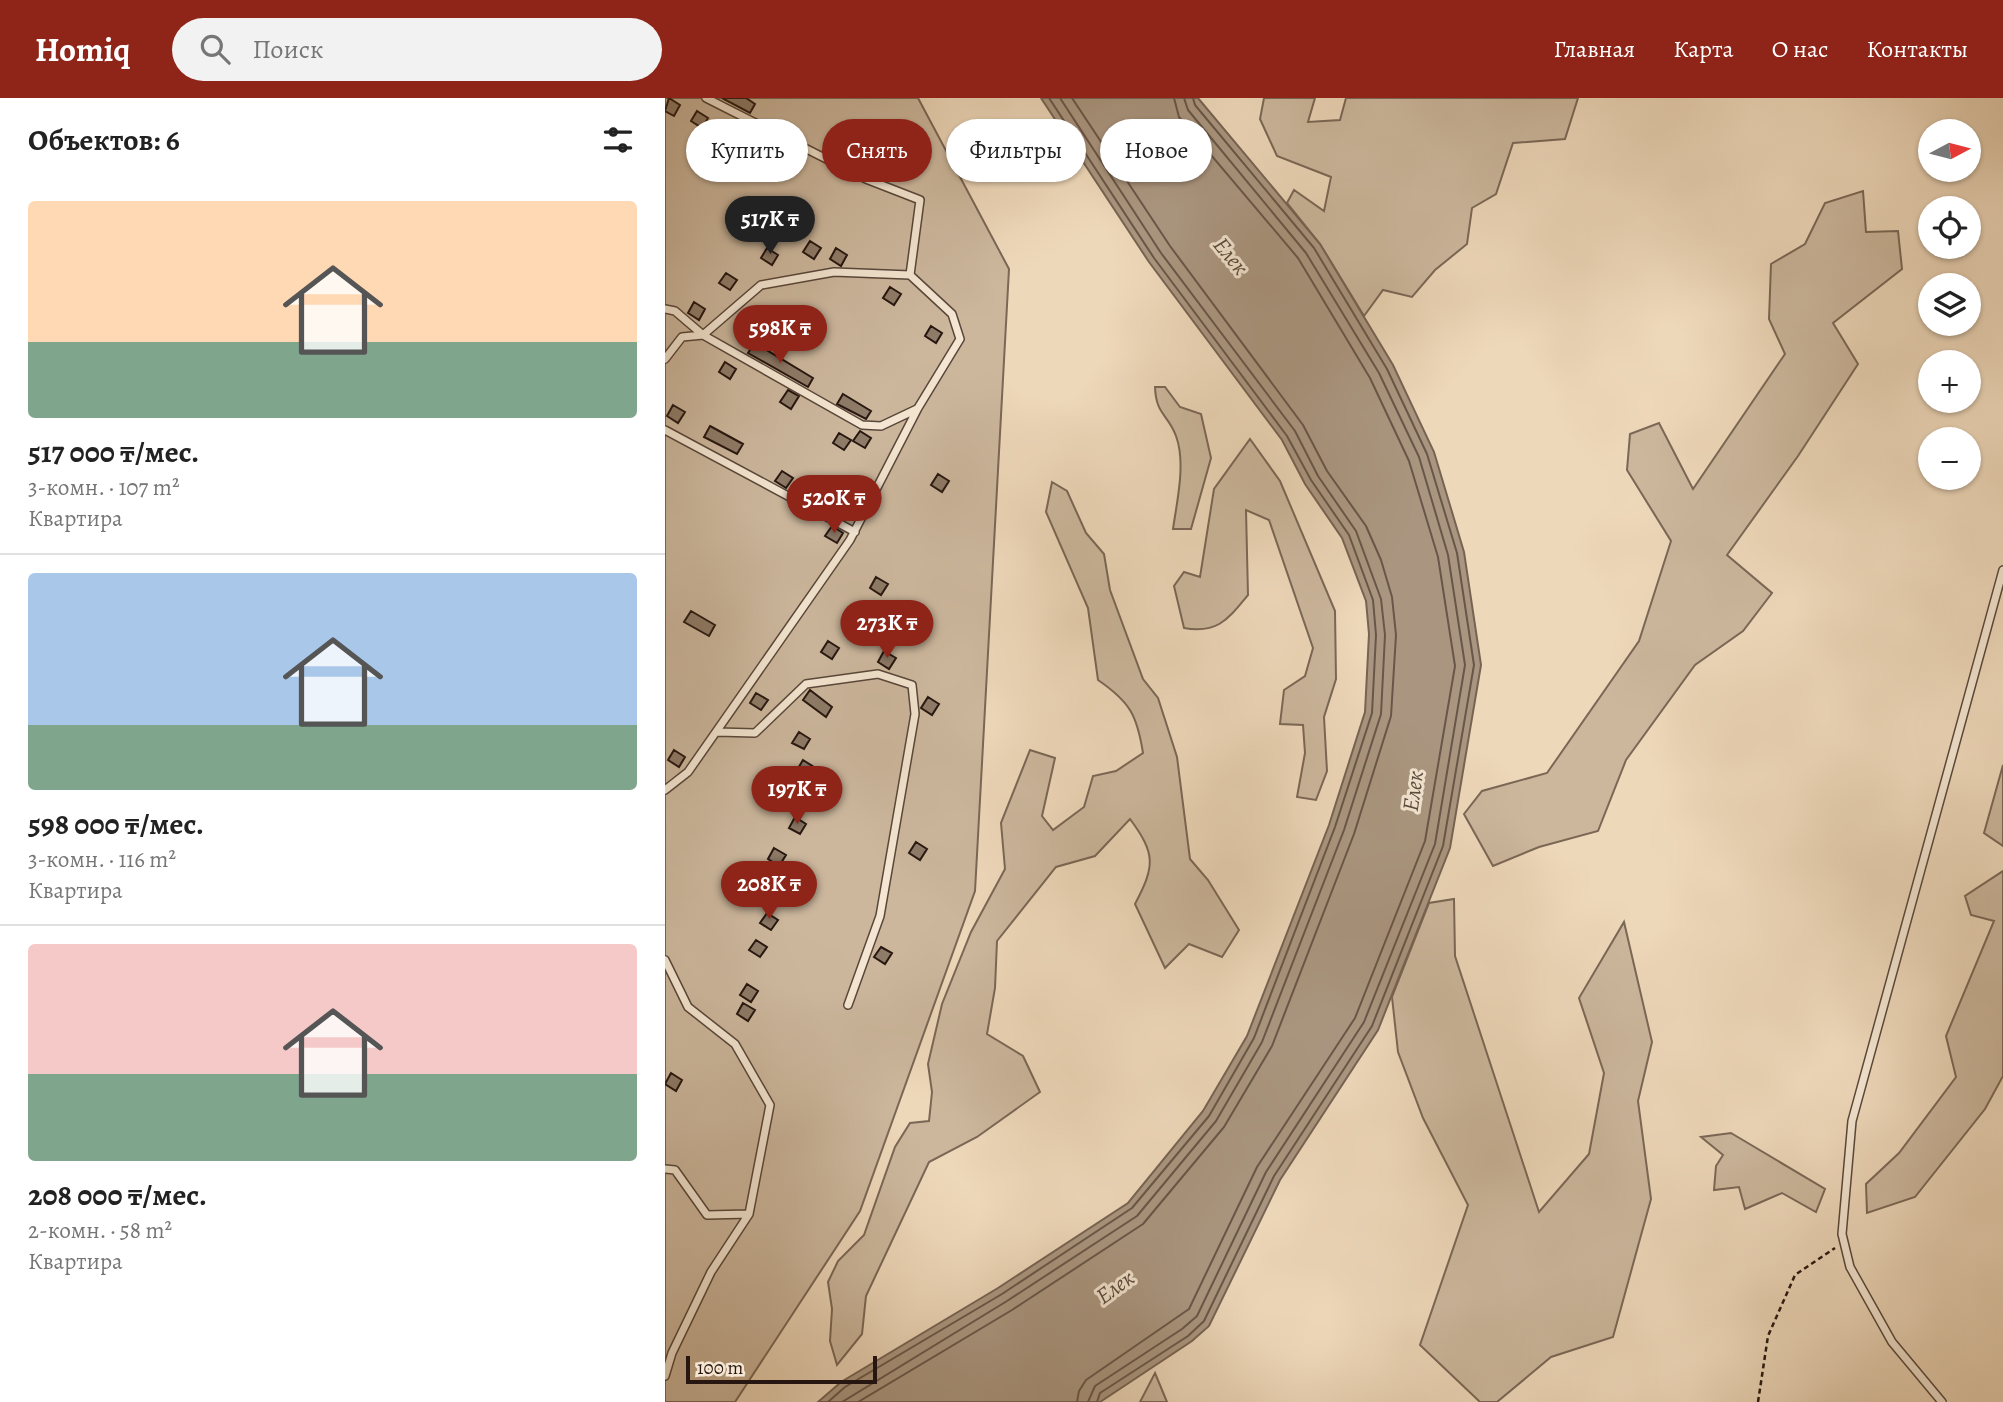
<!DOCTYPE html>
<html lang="ru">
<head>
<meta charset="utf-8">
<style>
  :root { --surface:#fff; --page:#f2f2f2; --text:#222; --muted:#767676; --line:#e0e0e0; --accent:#8f2418 }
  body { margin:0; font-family:Alegreya,serif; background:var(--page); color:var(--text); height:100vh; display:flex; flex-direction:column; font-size:26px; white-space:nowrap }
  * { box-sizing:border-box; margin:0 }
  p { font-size:23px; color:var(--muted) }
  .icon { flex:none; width:38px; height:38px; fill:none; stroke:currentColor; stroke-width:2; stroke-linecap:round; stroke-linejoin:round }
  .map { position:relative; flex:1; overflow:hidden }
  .panel { display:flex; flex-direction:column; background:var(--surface); width:665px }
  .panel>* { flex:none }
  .top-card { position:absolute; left:21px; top:21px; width:665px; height:63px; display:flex; gap:14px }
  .needle { width:46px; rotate:83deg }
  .tools { position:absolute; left:1253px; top:21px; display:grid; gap:14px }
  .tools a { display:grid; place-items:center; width:63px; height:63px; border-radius:50%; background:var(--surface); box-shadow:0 2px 5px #0004; font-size:35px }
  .scale { position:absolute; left:21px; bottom:18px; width:191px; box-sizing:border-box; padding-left:7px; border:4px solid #271710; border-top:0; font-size:19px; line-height:24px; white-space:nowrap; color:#271710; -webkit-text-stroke:5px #f4e6d2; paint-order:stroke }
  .price { position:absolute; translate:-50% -60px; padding:0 16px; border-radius:24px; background:var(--accent); color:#fff; font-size:23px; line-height:46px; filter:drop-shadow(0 2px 4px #0008) }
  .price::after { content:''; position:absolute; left:50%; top:42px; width:21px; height:16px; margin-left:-10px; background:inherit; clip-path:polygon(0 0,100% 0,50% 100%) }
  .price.active { background:#222; color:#fff }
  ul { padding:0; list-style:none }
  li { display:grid; align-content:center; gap:14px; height:371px; padding:0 28px }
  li+li { border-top:2px solid var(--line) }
  li span { display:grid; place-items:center; height:217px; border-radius:7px; color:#555 }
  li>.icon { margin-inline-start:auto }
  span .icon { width:126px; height:126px; fill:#fffc; stroke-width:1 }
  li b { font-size:30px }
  h2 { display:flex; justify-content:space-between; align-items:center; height:84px; padding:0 28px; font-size:30px }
  .tag { padding:0 24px; border-radius:32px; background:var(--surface); box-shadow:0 2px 5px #0004; font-size:24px; line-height:63px }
  .tag.active { background:var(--accent); color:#fff }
  header { display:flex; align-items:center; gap:42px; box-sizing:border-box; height:98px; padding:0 35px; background:var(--accent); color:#fff }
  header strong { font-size:33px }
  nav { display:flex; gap:38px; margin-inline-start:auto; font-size:24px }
  .search { width:490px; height:63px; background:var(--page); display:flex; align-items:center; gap:18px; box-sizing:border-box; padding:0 24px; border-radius:38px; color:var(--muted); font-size:26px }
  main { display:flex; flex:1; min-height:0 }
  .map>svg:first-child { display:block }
  .green { fill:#ccb79d; stroke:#7a6756; stroke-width:2 }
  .water { fill:#aa9680; stroke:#766353; stroke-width:2 }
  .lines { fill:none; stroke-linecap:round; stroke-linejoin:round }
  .shore { stroke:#685648; stroke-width:2 }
  .building { fill:#8e7b68; stroke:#271710; stroke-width:2 }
  .service-casing { stroke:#59473a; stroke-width:10 }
  .path { stroke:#271710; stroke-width:2.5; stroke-dasharray:5 3.5; stroke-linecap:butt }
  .service { stroke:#f4e6d2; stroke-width:7 }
  .labels { text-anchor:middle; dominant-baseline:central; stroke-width:6; stroke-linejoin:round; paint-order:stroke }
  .water-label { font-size:23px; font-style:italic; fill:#5b4a3d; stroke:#f4e6d2 }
</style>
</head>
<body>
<header>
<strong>Homiq</strong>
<div class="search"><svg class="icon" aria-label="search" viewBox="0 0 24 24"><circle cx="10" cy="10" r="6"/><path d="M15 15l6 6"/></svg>Поиск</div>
<nav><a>Главная</a><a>Карта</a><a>О нас</a><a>Контакты</a></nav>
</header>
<main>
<section class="panel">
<h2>Объектов: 6<svg class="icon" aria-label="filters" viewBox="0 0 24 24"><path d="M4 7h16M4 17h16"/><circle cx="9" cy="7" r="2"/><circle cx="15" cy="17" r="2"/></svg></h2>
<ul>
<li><span style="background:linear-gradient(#ffd9b3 65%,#7fa58c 0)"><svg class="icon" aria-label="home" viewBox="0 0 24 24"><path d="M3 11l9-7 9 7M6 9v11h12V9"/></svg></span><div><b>517 000 ₸/мес.</b><p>3-комн. · 107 m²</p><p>Квартира</p></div></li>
<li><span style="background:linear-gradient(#a9c7e8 70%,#7fa58c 0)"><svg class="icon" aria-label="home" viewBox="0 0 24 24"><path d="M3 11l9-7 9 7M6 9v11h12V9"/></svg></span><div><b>598 000 ₸/мес.</b><p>3-комн. · 116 m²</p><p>Квартира</p></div></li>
<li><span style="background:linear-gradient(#f6c9c9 60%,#7fa58c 0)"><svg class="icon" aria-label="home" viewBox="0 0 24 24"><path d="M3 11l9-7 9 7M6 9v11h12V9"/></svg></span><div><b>208 000 ₸/мес.</b><p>2-комн. · 58 m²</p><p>Квартира</p></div></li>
</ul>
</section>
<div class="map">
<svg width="1338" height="1304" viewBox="0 0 1338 1304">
  <rect width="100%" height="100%" fill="#eed8ba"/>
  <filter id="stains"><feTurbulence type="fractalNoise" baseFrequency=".00286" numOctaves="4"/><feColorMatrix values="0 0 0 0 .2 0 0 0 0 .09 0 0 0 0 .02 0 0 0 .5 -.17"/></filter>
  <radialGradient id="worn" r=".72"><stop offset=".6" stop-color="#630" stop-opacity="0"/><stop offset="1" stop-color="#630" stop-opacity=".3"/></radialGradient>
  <path class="green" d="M 0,0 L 253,0 L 344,171 L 310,793 L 195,1113 L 70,1304 L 0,1304 Z
    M 599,0 L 650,0 L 643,24 L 675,22 L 681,0 L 913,0 L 900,41 L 848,45 L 831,96 L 807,110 L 802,146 L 770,172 L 747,199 L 718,192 L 699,218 L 655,146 L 622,105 L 629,92 L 659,113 L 666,79 L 612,58 L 595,21 Z
    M 1198,93 L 1201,134 L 1233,133 L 1237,171 L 1168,225 L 1193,266 L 1133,358 L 1062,457 L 1107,495 L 1078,533 L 1030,567 L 961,662 L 933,733 L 874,749 L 828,768 L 799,716 L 817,693 L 882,675 L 974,543 L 1006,443 L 962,372 L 965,336 L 994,325 L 1028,391 L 1120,256 L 1104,221 L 1106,166 L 1140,146 L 1160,105 Z
    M 490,289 L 500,289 L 515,309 L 536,316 L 546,360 L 526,431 L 508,431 C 512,403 521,365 511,338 C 503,316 491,317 490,289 Z
    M 585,341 L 615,383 L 670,513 L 671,581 L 659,619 L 662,673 L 651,702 L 632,699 L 640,655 L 638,627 L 615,626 L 619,592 L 640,578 L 648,550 L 604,422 L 581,412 L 583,497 C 563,521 553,536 519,530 L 509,488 L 519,474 L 535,479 L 549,391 Z
    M 387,384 L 402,393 L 421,435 L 439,456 L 445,492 L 478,581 L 493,600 L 512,659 L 525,761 L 543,782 L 574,832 L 557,859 L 524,846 L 500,870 L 470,806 C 490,768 491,756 465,721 L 430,758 L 391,769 L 332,843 L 330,890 L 322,936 L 358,958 L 375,994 L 312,1039 L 264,1064 L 201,1198 L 197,1236 L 172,1267 L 165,1243 L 167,1211 L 163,1184 L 173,1163 L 199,1137 L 230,1049 L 245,1025 L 264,1023 L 267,994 L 263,966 L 277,906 L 306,834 L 340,771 L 336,725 L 365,652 L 390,660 L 377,718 L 388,732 L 419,709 L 428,678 L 451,673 L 478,655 C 472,617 465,604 433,582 L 423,510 L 381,414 Z
    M 1338,667 L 1338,748 L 1319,735 Z
    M 1338,773 L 1338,978 L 1320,1011 L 1250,1099 L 1202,1115 L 1201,1086 L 1234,1055 L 1291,979 L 1281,938 L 1329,823 L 1306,817 L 1300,798 Z
    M 789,801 L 790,858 L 874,1114 L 924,1056 L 939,975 L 914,900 L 959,824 L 987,944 L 973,1003 L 986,1101 L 948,1239 L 886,1259 L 832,1304 L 815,1304 L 755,1247 L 803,1107 L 758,1020 L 733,954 L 727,899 L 764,805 Z
    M 1066,1035 L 1160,1091 L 1151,1114 L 1117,1095 L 1080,1111 L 1074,1089 L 1049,1092 L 1051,1068 L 1058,1057 L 1036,1039 Z
    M 490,1275 L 502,1304 L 475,1304 Z"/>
  <path class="water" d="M 376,0 L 533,0 L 655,146 L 728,267 L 769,354 L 799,454 L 816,567 L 785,750 L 713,932 L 615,1082 L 544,1228 L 527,1243 L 435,1304 L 153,1304 L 176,1284 L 333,1190 L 463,1105 L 538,1013 L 582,938 L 664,727 L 700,614 L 704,536 L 701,503 L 677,440 L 640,386 L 617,342 L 484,164 Z"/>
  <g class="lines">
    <path class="shore" d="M 163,1304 L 180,1289 L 337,1196 L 467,1110 L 544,1018 L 589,940 L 670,729 L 707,615 L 711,537 L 708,502 L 684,437 L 646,382 L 622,338 L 489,160 L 384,0
      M 177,1304 L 342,1203 L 472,1118 L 551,1023 L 597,944 L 679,732 L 716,616 L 720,537 L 716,501 L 691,433 L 653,378 L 630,333 L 496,155 L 395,0
      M 193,1304 L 347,1212 L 478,1126 L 559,1029 L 607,948 L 689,736 L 726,618 L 731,537 L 727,499 L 716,462 L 701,428 L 662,373 L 638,327 L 505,148 L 407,0
      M 412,1304 L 414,1293 L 421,1282 L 524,1211 L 592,1069 L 690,920 L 760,743 L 790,568 L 773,459 L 744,363 L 705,280 L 633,160 L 514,19 L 509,0
      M 423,1304 L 430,1288 L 517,1231 L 532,1218 L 601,1074 L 699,924 L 770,746 L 800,567 L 783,457 L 754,359 L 714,275 L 641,155 L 523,12 L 519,0
      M 432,1304 L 435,1295 L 523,1238 L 539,1223 L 609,1078 L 707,928 L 778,748 L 809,567 L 792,455 L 762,356 L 722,271 L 649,150 L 530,7 L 528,0"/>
  </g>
  <path class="building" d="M 4,0 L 15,7 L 9,18 L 0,13 Z
    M 57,0 L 81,0 L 90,6 L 85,15 Z
    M 32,13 L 43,20 L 37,30 L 26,23 Z
    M 80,34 L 91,42 L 85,52 L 74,45 Z
    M 145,143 L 156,150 L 149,161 L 138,154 Z
    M 102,150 L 113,157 L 107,167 L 96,160 Z
    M 171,150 L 182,157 L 176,168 L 165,161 Z
    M 61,175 L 72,182 L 65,192 L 54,185 Z
    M 225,189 L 236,196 L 229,207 L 218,200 Z
    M 29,204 L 40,211 L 34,222 L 23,215 Z
    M 266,228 L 277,235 L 271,245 L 260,238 Z
    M 90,245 L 148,280 L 143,289 L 83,255 Z
    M 60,264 L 71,271 L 65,281 L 54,274 Z
    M 123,292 L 134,298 L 126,311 L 115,304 Z
    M 178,296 L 206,313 L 201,321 L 172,306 Z
    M 8,307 L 20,314 L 13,325 L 2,318 Z
    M 45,328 L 78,346 L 72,356 L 39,339 Z
    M 195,333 L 206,340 L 200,350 L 188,343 Z
    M 174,335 L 186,342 L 179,352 L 168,345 Z
    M 117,373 L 128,380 L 121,390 L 110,383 Z
    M 273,376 L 284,383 L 277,394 L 266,387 Z
    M 167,428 L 178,435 L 172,445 L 160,438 Z
    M 211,479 L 223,486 L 216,497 L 205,490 Z
    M 26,513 L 50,527 L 44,538 L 19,524 Z
    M 163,543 L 174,550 L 167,561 L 156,554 Z
    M 219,553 L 231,560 L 224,571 L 213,564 Z
    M 145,592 L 167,609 L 161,619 L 138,602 Z
    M 91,595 L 103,602 L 96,612 L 85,605 Z
    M 263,599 L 274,606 L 267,617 L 256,610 Z
    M 134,634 L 145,641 L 139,651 L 127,645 Z
    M 9,652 L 20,659 L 14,669 L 3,662 Z
    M 138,662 L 149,669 L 143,679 L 132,672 Z
    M 130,719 L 141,726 L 135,736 L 124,730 Z
    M 251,744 L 262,751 L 255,762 L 244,755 Z
    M 109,750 L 121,757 L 114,768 L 103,761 Z
    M 102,815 L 113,822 L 106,832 L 95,825 Z
    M 91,842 L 102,849 L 95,859 L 84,852 Z
    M 216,849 L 227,855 L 220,866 L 209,859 Z
    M 82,886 L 93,893 L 86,904 L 75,897 Z
    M 78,905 L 90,912 L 83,923 L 72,916 Z
    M 6,975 L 17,982 L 11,993 L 0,986 Z"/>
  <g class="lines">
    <g class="service-casing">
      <path id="service" d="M 0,211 L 10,213 L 38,237 L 197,327 L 216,328 L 252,311
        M 0,261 L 17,239 L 38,237 L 96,187 L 169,174 L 245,177 L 255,102 L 201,81 L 41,0
        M 0,332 L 190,434
        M 52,634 L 90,635 L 141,586 L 213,576 L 247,587 L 250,616 L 215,818 L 183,907
        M 0,692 L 23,674 L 185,442 L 253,310 L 295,241 L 287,216 L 245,177
        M 0,862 L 23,909 L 70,946 L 105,1007 L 84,1116 L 46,1174 L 7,1255 L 0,1278
        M 0,1071 L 10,1072 L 42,1117 L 84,1116
        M 1277,1304 L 1227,1244 L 1185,1169 L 1177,1136 L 1187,1023 L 1338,472"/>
    </g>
    <path class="path" d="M 1093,1304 L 1103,1238 L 1130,1177 L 1170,1150"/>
    <use href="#service" class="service"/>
  </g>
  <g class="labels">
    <g class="water-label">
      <text transform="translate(566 158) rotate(51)">Елек</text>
      <text transform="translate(748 693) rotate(-82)">Елек</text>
      <text transform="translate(450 1189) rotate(-36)">Елек</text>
    </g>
  </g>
  <rect width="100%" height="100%" filter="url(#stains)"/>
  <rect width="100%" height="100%" fill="url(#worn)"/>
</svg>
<div class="tools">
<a><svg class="needle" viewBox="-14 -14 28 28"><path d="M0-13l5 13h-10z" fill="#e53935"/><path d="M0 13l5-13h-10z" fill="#767676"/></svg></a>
<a><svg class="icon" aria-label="locate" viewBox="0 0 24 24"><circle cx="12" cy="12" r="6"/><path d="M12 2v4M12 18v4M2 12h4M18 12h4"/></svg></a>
<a><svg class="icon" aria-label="layers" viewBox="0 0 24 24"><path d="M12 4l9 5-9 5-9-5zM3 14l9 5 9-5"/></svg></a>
<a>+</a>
<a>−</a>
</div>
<div class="scale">100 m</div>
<b class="price active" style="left:105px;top:158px">517K ₸</b>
<b class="price" style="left:115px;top:267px">598K ₸</b>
<b class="price" style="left:169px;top:437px">520K ₸</b>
<b class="price" style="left:222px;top:562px">273K ₸</b>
<b class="price" style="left:132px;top:728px">197K ₸</b>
<b class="price" style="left:104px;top:823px">208K ₸</b>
<div class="top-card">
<a class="tag">Купить</a>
<a class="tag active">Снять</a>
<a class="tag">Фильтры</a>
<a class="tag">Новое</a>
</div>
</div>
</main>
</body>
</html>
